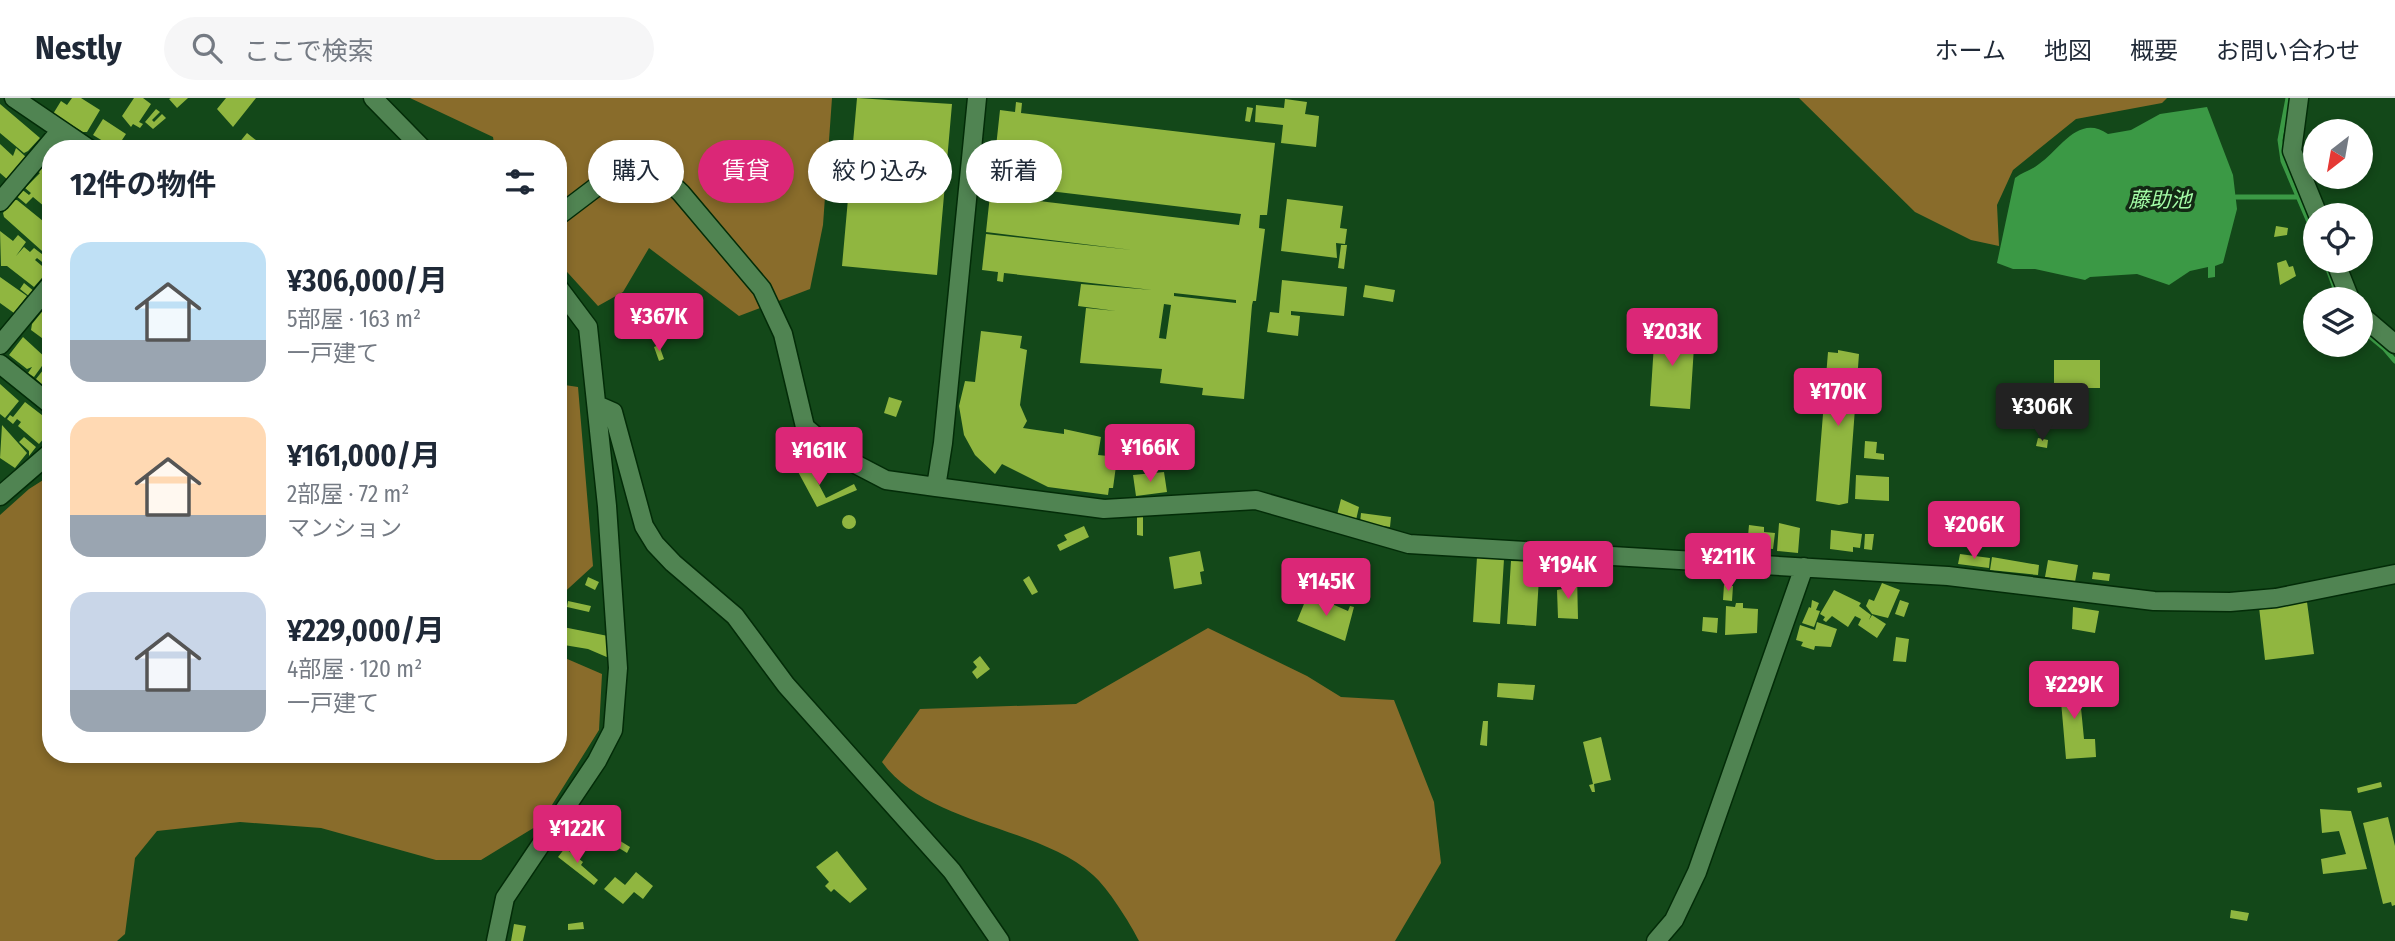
<!DOCTYPE html>
<html lang="ja">
<head>
<meta charset="utf-8">
<style>
  :root { --surface:#fff; --page:#f6f6f7; --text:#1f2937; --muted:#747a83; --line:#e0e1e3; --accent:#db2777 }
  body { margin:0; font-family:"Fira Sans Condensed","Noto Sans JP",sans-serif; background:var(--page); color:var(--text); height:100vh; display:flex; flex-direction:column; font-size:26px; white-space:nowrap }
  * { box-sizing:border-box; margin:0 }
  p { font-size:23px; color:var(--muted) }
  .icon { flex:none; width:38px; height:38px; fill:none; stroke:currentColor; stroke-width:2; stroke-linecap:round; stroke-linejoin:round }
  .map { position:relative; flex:1; overflow:hidden }
  .sheet { position:absolute; left:42px; top:42px; width:525px; height:623px; display:flex; flex-direction:column; background:var(--surface); border-radius:28px; box-shadow:0 4px 10px #0003 }
  .sheet>* { flex:none }
  .guide { position:absolute; left:588px; top:42px; width:665px; height:63px; display:flex; gap:14px }
  .needle { width:46px; rotate:211deg }
  .fabs { position:absolute; left:2303px; top:21px; display:grid; gap:14px }
  .fabs a { display:grid; place-items:center; width:70px; height:70px; border-radius:50%; background:var(--surface); box-shadow:0 4px 10px #0003; font-size:35px }
  .price { position:absolute; translate:-50% -60px; padding:0 16px; border-radius:7px; background:var(--accent); color:#fff; font-size:23px; line-height:46px; filter:drop-shadow(0 2px 4px #0008) }
  .price::after { content:''; position:absolute; left:50%; top:42px; width:21px; height:16px; margin-left:-10px; background:inherit; clip-path:polygon(0 0,100% 0,50% 100%) }
  .price.current { background:#222; color:#fff }
  ul { padding:0; list-style:none }
  li { display:flex; align-items:center; gap:21px; height:175px; padding:0 28px }
  li span { display:grid; place-items:center; flex:none; width:196px; height:140px; border-radius:21px; color:#555 }
  li>.icon { margin-inline-start:auto }
  span .icon { width:84px; height:84px; fill:#fffc; stroke-width:1 }
  li b { font-size:30px }
  h2 { display:flex; justify-content:space-between; align-items:center; height:84px; padding:0 28px; font-size:30px }
  .pill { padding:0 24px; border-radius:32px; background:var(--surface); box-shadow:0 4px 10px #0003; font-size:24px; line-height:63px }
  .pill.current { background:var(--accent); color:#fff }
  header { display:flex; align-items:center; gap:42px; box-sizing:border-box; height:98px; padding:0 35px; background:var(--surface); border-bottom:2px solid var(--line) }
  header strong { font-size:33px }
  nav { display:flex; gap:38px; margin-inline-start:auto; font-size:24px }
  .search { width:490px; height:63px; background:var(--page); display:flex; align-items:center; gap:18px; box-sizing:border-box; padding:0 24px; border-radius:38px; color:var(--muted); font-size:26px }
  .map>svg:first-child { display:block }
  .forest { fill:#896c2b }
  .water { fill:#3b9945 }
  .lines { fill:none; stroke-linecap:round; stroke-linejoin:round }
  .stream { stroke:#3b9945; stroke-width:5 }
  .building { fill:#90b640; fill-rule:evenodd }
  .minor-casing { stroke:#032c08; stroke-width:21 }
  .minor { stroke:#508452; stroke-width:18 }
  .labels { text-anchor:middle; dominant-baseline:central; stroke-width:7; stroke-linejoin:round; paint-order:stroke }
  .water-label { font-size:21px; font-style:italic; fill:#a4fda7; stroke:#132914 }
</style>
</head>
<body>
<header>
<strong>Nestly</strong>
<div class="search"><svg class="icon" aria-label="search" viewBox="0 0 24 24"><circle cx="10" cy="10" r="6"/><path d="M15 15l6 6"/></svg>ここで検索</div>
<nav><a>ホーム</a><a>地図</a><a>概要</a><a>お問い合わせ</a></nav>
</header>
<div class="map">
<svg width="2395" height="843" viewBox="0 0 2395 843">
  <rect width="100%" height="100%" fill="#134819"/>
  <path class="forest" d="M 410,0 L 832,0 L 823,127 L 810,191 L 739,218 L 649,150 L 623,194 L 598,208 L 558,164 L 558,51 L 495,51 L 493,39 Z
    M 1799,0 L 2167,0 L 2162,5 L 2076,21 L 2013,72 L 1997,107 L 1999,148 L 1971,142 L 1915,114 Z
    M 558,286 L 578,289 L 593,468 L 558,500 Z
    M 51,377 L 51,656 L 558,656 L 558,557 L 602,576 L 599,632 L 540,726 L 481,762 L 436,762 L 321,730 L 240,724 L 157,733 L 135,760 L 125,836 L 117,843 L 0,843 L 0,417 L 29,391 Z
    M 1208,530 L 1307,578 L 1341,599 L 1394,602 L 1434,704 L 1441,765 L 1395,843 L 1139,843 C 1130,825 1108,790 1093,777 C 1037,727 929,728 882,664 L 920,611 L 1076,606 Z"/>
  <path class="water" d="M 2207,9 L 2233,77 L 2237,111 L 2223,165 L 2215,168 L 2215,179 L 2208,180 L 2208,169 L 2190,173 L 2169,187 L 2137,176 L 2090,179 L 2085,182 L 2035,171 L 2013,171 L 1997,165 L 2015,80 C 2023,74 2032,72 2039,66 C 2059,53 2078,15 2108,36 L 2131,32 L 2160,16 Z"/>
  <g class="lines">
    <path class="stream" d="M 2288,0 L 2280,42 L 2283,63 L 2315,138
      M 2236,99 L 2299,99
      M 2325,163 L 2339,201
      M 2361,231 L 2384,250 L 2395,263"/>
  </g>
  <path class="building" d="M 72,0 L 81,0 L 100,12 L 87,34 L 83,34 L 53,16 L 61,3 L 67,7 Z
    M 134,0 L 143,0 L 151,6 L 139,24 L 143,26 L 140,30 L 133,26 L 131,29 L 122,18 Z
    M 188,0 L 177,10 L 169,1 L 171,0 Z
    M 226,0 L 256,0 L 233,29 L 217,11 Z
    M 857,0 L 952,6 L 937,177 L 842,168 Z
    M 1285,1 L 1307,4 L 1305,16 L 1319,18 L 1316,49 L 1281,45 L 1283,27 L 1255,24 L 1256,7 L 1284,10 Z
    M 1016,4 L 1022,5 L 1021,15 L 1275,45 L 1267,117 L 1260,117 L 1259,130 L 1265,131 L 1256,203 L 1253,203 L 1252,207 L 1244,301 L 1202,297 L 1203,290 L 1160,285 L 1162,271 L 1080,265 L 1086,210 L 1116,213 L 1078,208 L 1081,186 L 1152,192 L 1004,175 L 1003,184 L 997,183 L 998,174 L 982,172 L 986,136 L 1132,152 L 986,134 L 990,97 L 1239,127 L 1241,116 L 992,86 L 1000,12 L 1015,14 ZM 1174,195 L 1236,202 L 1236,205 L 1174,198 ZM 1164,206 L 1171,207 L 1166,241 L 1159,240 Z
    M 0,6 L 40,40 L 28,53 L 24,55 L 0,35 Z
    M 1247,9 L 1253,10 L 1250,24 L 1245,23 Z
    M 156,11 L 160,14 L 152,22 L 154,24 L 162,16 L 166,20 L 153,31 L 145,24 Z
    M 103,21 L 126,36 L 116,51 L 93,37 Z
    M 247,35 L 267,51 L 234,51 Z
    M 133,42 L 142,48 L 144,45 L 153,51 L 128,51 Z
    M 0,46 L 13,58 L 16,50 L 26,59 L 8,82 L 0,75 Z
    M 41,65 L 51,73 L 47,84 L 51,87 L 51,114 L 33,99 L 26,106 L 14,96 L 20,90 L 29,97 L 31,95 L 25,90 L 40,75 L 35,72 Z
    M 1287,101 L 1343,108 L 1340,130 L 1347,131 L 1345,146 L 1336,145 L 1337,160 L 1281,153 Z
    M 13,102 L 17,102 L 43,123 L 42,126 L 51,116 L 51,161 L 4,119 L 3,115 Z
    M 2276,128 L 2288,130 L 2287,137 L 2274,139 Z
    M 0,133 L 13,143 L 18,137 L 26,144 L 16,158 L 24,149 L 30,154 L 34,150 L 51,163 L 51,171 L 37,160 L 35,162 L 48,173 L 34,189 L 7,168 L 1,168 Z
    M 1341,147 L 1347,147 L 1344,171 L 1338,170 Z
    M 2286,162 L 2289,169 L 2293,168 L 2296,178 L 2280,187 L 2277,165 Z
    M 0,179 L 27,198 L 14,215 L 0,205 Z
    M 1282,182 L 1347,189 L 1344,218 L 1291,213 L 1291,217 L 1300,218 L 1298,238 L 1267,234 L 1270,214 L 1279,215 Z
    M 24,185 L 35,194 L 30,199 L 20,191 Z
    M 1365,187 L 1395,192 L 1393,204 L 1363,199 Z
    M 45,210 L 51,216 L 51,239 L 46,243 L 31,232 L 32,226 Z
    M 1655,230 L 1695,233 L 1690,311 L 1650,308 Z
    M 981,233 L 1022,238 L 1020,250 L 1027,252 L 1020,307 L 1027,323 L 1023,330 L 1064,336 L 1064,331 L 1101,339 L 1098,357 L 1108,358 L 1107,367 L 1116,368 L 1113,390 L 1109,390 L 1108,397 L 1048,389 L 1002,366 L 995,376 L 975,357 L 964,337 L 959,308 L 965,283 L 975,284 Z
    M 23,239 L 47,261 L 34,279 L 28,275 L 32,269 L 27,271 L 9,257 Z
    M 659,247 L 664,261 L 659,263 L 654,249 Z
    M 1838,252 L 1859,256 L 1848,405 L 1839,407 L 1816,403 L 1828,254 L 1838,255 Z
    M 51,262 L 51,294 L 36,281 Z
    M 2054,262 L 2100,262 L 2100,290 L 2054,290 Z
    M 0,286 L 19,303 L 5,320 L 0,316 Z
    M 889,299 L 902,303 L 896,319 L 884,315 Z
    M 2053,303 L 2063,304 L 2061,312 L 2052,310 Z
    M 25,304 L 51,324 L 51,332 L 39,346 L 18,328 L 21,324 L 17,321 L 13,326 L 7,321 L 10,317 L 13,319 Z
    M 2,327 L 27,355 L 15,370 L 0,360 Z
    M 24,339 L 36,349 L 29,358 L 29,353 L 19,344 Z
    M 2038,340 L 2048,342 L 2047,350 L 2036,348 Z
    M 1865,343 L 1877,344 L 1876,355 L 1884,356 L 1884,362 L 1864,360 Z
    M 807,364 L 826,400 L 854,386 L 857,392 L 817,409 L 796,370 Z
    M 1164,374 L 1167,394 L 1136,398 L 1133,377 Z
    M 1856,377 L 1889,379 L 1889,403 L 1855,401 Z
    M 1341,401 L 1359,409 L 1356,422 L 1337,417 Z
    M 1361,415 L 1391,419 L 1390,429 L 1360,425 Z
    M842 424a7 7 0 1 1 14 0a7 7 0 1 1-14 0Z
    M 1137,419 L 1143,419 L 1143,438 L 1137,437 Z
    M 1779,425 L 1800,430 L 1798,455 L 1777,453 Z
    M 1749,427 L 1764,429 L 1764,434 L 1775,435 L 1773,451 L 1747,449 Z
    M 1084,428 L 1089,439 L 1060,453 L 1057,447 L 1067,442 L 1064,437 Z
    M 1831,432 L 1862,436 L 1860,450 L 1853,449 L 1853,454 L 1830,451 Z
    M 1865,436 L 1874,436 L 1872,452 L 1864,451 Z
    M 1200,453 L 1204,473 L 1200,474 L 1202,486 L 1174,491 L 1169,459 Z
    M 1960,456 L 1990,460 L 1989,470 L 1958,466 Z
    M 1477,459 L 1504,461 L 1500,526 L 1473,524 Z
    M 1992,459 L 2039,467 L 2038,477 L 1990,472 Z
    M 2048,462 L 2078,467 L 2075,484 L 2045,479 Z
    M 1511,463 L 1540,464 L 1536,528 L 1507,526 Z
    M 2093,474 L 2110,476 L 2109,483 L 2092,481 Z
    M 1572,477 L 1577,477 L 1578,521 L 1558,520 L 1557,492 L 1572,489 Z
    M 1029,478 L 1038,494 L 1032,497 L 1023,482 Z
    M 588,479 L 599,484 L 595,492 L 585,487 Z
    M 1882,485 L 1900,492 L 1888,520 L 1872,516 L 1866,508 L 1869,501 L 1874,503 Z
    M 1724,487 L 1733,488 L 1732,503 L 1723,502 Z
    M 1834,492 L 1861,505 L 1859,508 L 1871,517 L 1869,522 L 1872,517 L 1886,526 L 1877,540 L 1858,527 L 1861,521 L 1855,518 L 1848,529 L 1832,518 L 1826,524 L 1823,522 L 1825,519 L 1820,516 Z
    M 1316,499 L 1348,513 L 1350,508 L 1354,509 L 1345,543 L 1297,523 L 1306,501 L 1314,504 Z
    M 1812,502 L 1819,505 L 1816,512 L 1820,513 L 1814,529 L 1802,525 L 1809,509 L 1811,510 Z
    M 1900,502 L 1909,505 L 1904,519 L 1895,516 Z
    M 568,503 L 591,508 L 589,514 L 567,509 Z
    M 2307,504 L 2314,556 L 2265,562 L 2259,509 Z
    M 1736,505 L 1743,505 L 1743,510 L 1758,511 L 1757,535 L 1725,537 L 1726,508 L 1735,509 Z
    M 2073,509 L 2099,513 L 2095,535 L 2072,531 Z
    M 1703,519 L 1718,520 L 1717,535 L 1702,533 Z
    M 1817,524 L 1837,531 L 1831,549 L 1815,548 L 1814,552 L 1801,548 L 1803,544 L 1796,542 L 1800,527 L 1815,532 Z
    M 558,528 L 608,538 L 609,560 L 588,551 L 558,546 Z
    M 1896,539 L 1909,541 L 1906,564 L 1893,563 Z
    M 980,558 L 990,571 L 977,581 L 972,574 L 977,569 L 973,564 Z
    M 2078,579 L 2084,641 L 2095,641 L 2096,659 L 2066,661 L 2059,580 Z
    M 1498,585 L 1535,587 L 1533,602 L 1497,599 Z
    M 1483,623 L 1488,623 L 1487,648 L 1480,647 Z
    M 1601,639 L 1611,682 L 1594,686 L 1595,694 L 1592,694 L 1589,687 L 1593,686 L 1583,644 Z
    M 2381,684 L 2382,689 L 2358,695 L 2357,690 Z
    M 2320,711 L 2351,713 L 2367,771 L 2323,776 L 2321,761 L 2346,756 L 2339,733 L 2322,735 Z
    M 2388,719 L 2395,748 L 2395,807 L 2392,808 L 2391,804 L 2383,806 L 2363,725 Z
    M 617,741 L 630,749 L 627,755 L 614,747 Z
    M 565,750 L 583,764 L 581,767 L 598,782 L 594,787 L 558,759 Z
    M 837,753 L 867,791 L 850,805 L 834,791 L 831,794 L 825,788 L 829,784 L 816,769 Z
    M 636,774 L 653,788 L 643,801 L 634,794 L 623,806 L 604,791 L 615,779 L 625,787 Z
    M 2231,812 L 2249,815 L 2247,823 L 2230,820 Z
    M 583,824 L 584,831 L 568,832 L 568,826 Z
    M 514,826 L 526,828 L 523,843 L 511,843 Z"/>
  <g class="lines">
    <g class="minor-casing">
      <path id="minor" d="M 14,0 L 89,51
        M 373,0 L 423,51
        M 977,0 L 943,345 L 936,389 L 1104,411 L 1256,402 L 1409,446 L 1948,478 L 2154,503 L 2230,504 L 2276,500 L 2395,476
        M 2299,0 L 2292,53 L 2318,117
        M 0,104 L 60,33
        M 558,118 L 612,77 L 638,70 L 661,76 L 681,95 L 762,191 L 783,236 L 805,329 L 838,357 L 886,382 L 936,389
        M 2335,163 L 2350,201
        M 2361,217 L 2395,246
        M 0,247 L 51,186
        M 0,266 L 51,307
        M 597,307 L 613,314 L 644,428 L 655,446 L 673,465 L 735,518 L 786,587 L 952,773 L 1000,843
        M 0,398 L 51,354
        M 496,843 L 505,800 L 597,663 L 613,632 L 618,570 L 607,408 L 588,229 L 558,189
        M 1656,843 L 1674,822 L 1697,774 L 1804,469"/>
    </g>
    <use href="#minor" class="minor"/>
  </g>
  <g class="labels">
    <g class="water-label">
      <text x="2160" y="102">藤助池</text>
    </g>
  </g>
</svg>
<div class="fabs">
<a><svg class="needle" viewBox="-14 -14 28 28"><path d="M0-13l5 13h-10z" fill="#e53935"/><path d="M0 13l5-13h-10z" fill="#747a83"/></svg></a>
<a><svg class="icon" aria-label="locate" viewBox="0 0 24 24"><circle cx="12" cy="12" r="6"/><path d="M12 2v4M12 18v4M2 12h4M18 12h4"/></svg></a>
<a><svg class="icon" aria-label="layers" viewBox="0 0 24 24"><path d="M12 4l9 5-9 5-9-5zM3 14l9 5 9-5"/></svg></a>
</div>
<b class="price" style="left:659px;top:255px">¥367K</b>
<b class="price" style="left:1672px;top:270px">¥203K</b>
<b class="price" style="left:1838px;top:330px">¥170K</b>
<b class="price current" style="left:2042px;top:345px">¥306K</b>
<b class="price" style="left:1150px;top:386px">¥166K</b>
<b class="price" style="left:819px;top:389px">¥161K</b>
<b class="price" style="left:1974px;top:463px">¥206K</b>
<b class="price" style="left:1728px;top:495px">¥211K</b>
<b class="price" style="left:1568px;top:503px">¥194K</b>
<b class="price" style="left:1326px;top:520px">¥145K</b>
<b class="price" style="left:2074px;top:623px">¥229K</b>
<b class="price" style="left:577px;top:767px">¥122K</b>
<div class="guide">
<a class="pill">購入</a>
<a class="pill current">賃貸</a>
<a class="pill">絞り込み</a>
<a class="pill">新着</a>
</div>
<section class="sheet">
<h2>12件の物件<svg class="icon" aria-label="filters" viewBox="0 0 24 24"><path d="M4 7h16M4 17h16"/><circle cx="9" cy="7" r="2"/><circle cx="15" cy="17" r="2"/></svg></h2>
<ul>
<li><span style="background:linear-gradient(#bfe0f5 70%,#9aa5b1 0)"><svg class="icon" aria-label="home" viewBox="0 0 24 24"><path d="M3 11l9-7 9 7M6 9v11h12V9"/></svg></span><div><b>¥306,000/月</b><p>5部屋 · 163 m²</p><p>一戸建て</p></div></li>
<li><span style="background:linear-gradient(#ffd9b3 70%,#9aa5b1 0)"><svg class="icon" aria-label="home" viewBox="0 0 24 24"><path d="M3 11l9-7 9 7M6 9v11h12V9"/></svg></span><div><b>¥161,000/月</b><p>2部屋 · 72 m²</p><p>マンション</p></div></li>
<li><span style="background:linear-gradient(#c9d6e8 70%,#9aa5b1 0)"><svg class="icon" aria-label="home" viewBox="0 0 24 24"><path d="M3 11l9-7 9 7M6 9v11h12V9"/></svg></span><div><b>¥229,000/月</b><p>4部屋 · 120 m²</p><p>一戸建て</p></div></li>
</ul>
</section>
</div>
</body>
</html>
